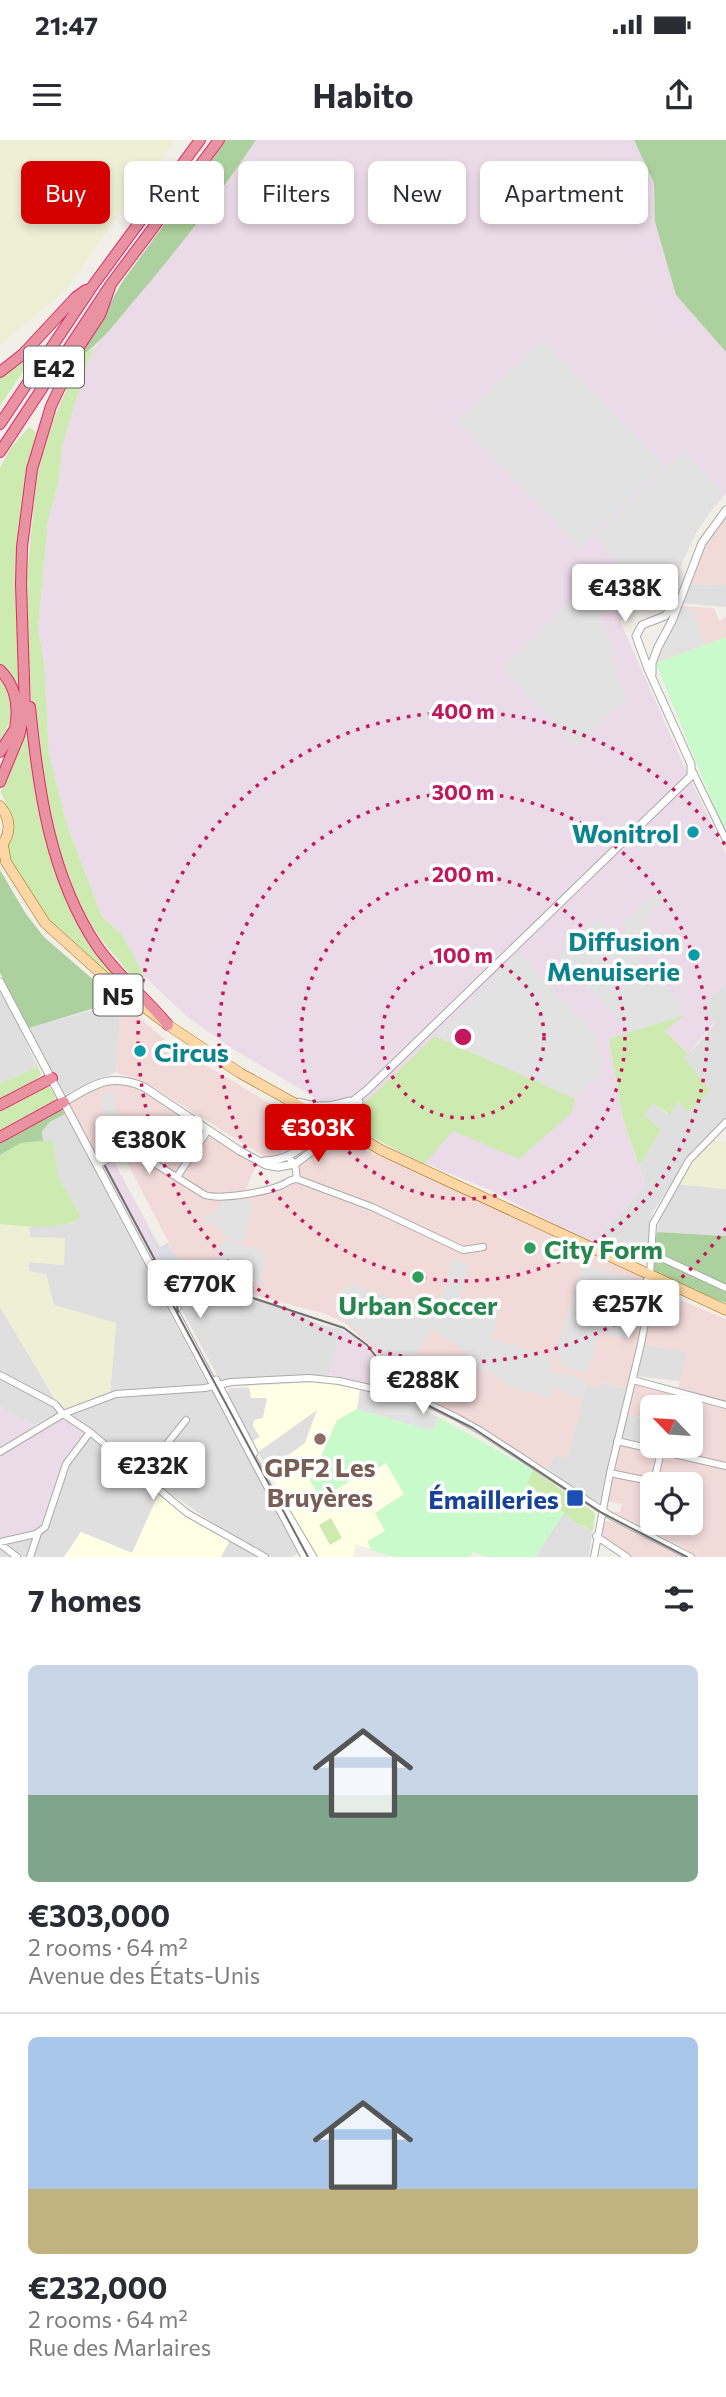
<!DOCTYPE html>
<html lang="en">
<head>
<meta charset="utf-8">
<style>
  :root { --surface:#fff; --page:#f7f7f7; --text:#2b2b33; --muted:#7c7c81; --line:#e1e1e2; --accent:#d40000 }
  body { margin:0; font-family:Commissioner,sans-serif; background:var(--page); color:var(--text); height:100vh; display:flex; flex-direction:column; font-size:26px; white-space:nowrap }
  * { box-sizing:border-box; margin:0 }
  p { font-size:23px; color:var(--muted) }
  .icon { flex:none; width:38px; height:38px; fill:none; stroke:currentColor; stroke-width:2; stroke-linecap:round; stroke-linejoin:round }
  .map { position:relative; height:1417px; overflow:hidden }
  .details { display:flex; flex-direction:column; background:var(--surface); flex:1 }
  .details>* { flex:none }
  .banner { position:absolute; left:21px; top:21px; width:684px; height:63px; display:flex; gap:14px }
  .needle { width:46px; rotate:295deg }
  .tools { position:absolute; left:640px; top:1255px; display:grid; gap:14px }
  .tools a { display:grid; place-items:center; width:63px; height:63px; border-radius:10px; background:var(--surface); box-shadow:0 4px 10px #0003; font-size:35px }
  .price { position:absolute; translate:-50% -60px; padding:0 16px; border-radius:7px; background:#fff; color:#222; font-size:23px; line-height:46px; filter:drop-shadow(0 2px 4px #0008) }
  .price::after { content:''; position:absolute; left:50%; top:42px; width:21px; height:16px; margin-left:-10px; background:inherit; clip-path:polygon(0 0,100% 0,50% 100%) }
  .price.current { background:var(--accent); color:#fff }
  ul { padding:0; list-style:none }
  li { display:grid; align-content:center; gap:14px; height:371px; padding:0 28px }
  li+li { border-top:2px solid var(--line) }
  li span { display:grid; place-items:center; height:217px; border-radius:10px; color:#555 }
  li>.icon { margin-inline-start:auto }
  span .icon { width:126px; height:126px; fill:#fffc; stroke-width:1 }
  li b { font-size:30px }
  h2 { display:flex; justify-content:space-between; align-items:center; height:84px; padding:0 28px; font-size:30px }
  .tag { padding:0 24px; border-radius:10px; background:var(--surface); box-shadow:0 4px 10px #0003; font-size:24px; line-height:63px }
  .tag.current { background:var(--accent); color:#fff }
  .status { display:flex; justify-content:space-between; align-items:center; height:49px; padding:0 35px; background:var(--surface); direction:ltr }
  .status svg { height:19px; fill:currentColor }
  header { display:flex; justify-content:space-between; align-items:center; height:91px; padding:0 28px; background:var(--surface); font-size:32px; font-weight:700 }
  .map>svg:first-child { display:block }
  .residential { fill:#e0dfdf }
  .commercial { fill:#f2dad9; fill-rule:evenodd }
  .industrial { fill:#ebdbe8 }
  .education { fill:#ffffe5 }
  .construction { fill:#c7c7b4 }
  .farmland { fill:#eef0d5 }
  .grass { fill:#cdebb0 }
  .forest { fill:#add19e }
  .park { fill:#c8facc }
  .parking { fill:#e2e2e2 }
  .plaza { fill:#dddde8 }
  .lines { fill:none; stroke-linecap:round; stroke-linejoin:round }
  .minor-casing { stroke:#a9a9a9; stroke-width:8 }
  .tertiary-casing { stroke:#a9a9a9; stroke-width:9 }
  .primary-casing { stroke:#a06b00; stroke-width:11 }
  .motorway-casing { stroke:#dc2a67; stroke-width:12 }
  .minor { stroke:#fff; stroke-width:6 }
  .tertiary { stroke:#fff; stroke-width:7 }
  .primary { stroke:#fcd6a4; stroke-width:10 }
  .motorway { stroke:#e892a2; stroke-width:10 }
  .tram { stroke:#707070; stroke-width:2 }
  .ring { fill:none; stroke:#c2185b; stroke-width:3.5; stroke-dasharray:3.5 7 }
  .culture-dot { fill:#0f9aa8; stroke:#fff; stroke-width:2.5 }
  .leisure-dot { fill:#2e9e5b; stroke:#fff; stroke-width:2.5 }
  .education-dot { fill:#8d6e63; stroke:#fff; stroke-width:2.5 }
  .transit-dot { fill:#1a4fb4; stroke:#fff; stroke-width:2.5 }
  .labels { text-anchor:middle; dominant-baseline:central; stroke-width:7; stroke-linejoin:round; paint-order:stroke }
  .shield { fill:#fff; stroke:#646464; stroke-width:2 }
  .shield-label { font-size:24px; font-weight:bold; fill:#222 }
  .culture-label { font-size:26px; font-weight:bold; fill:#0d838f; stroke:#fff; text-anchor:end }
  .leisure-label { font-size:26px; font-weight:bold; fill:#27864d; stroke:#fff; text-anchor:start }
  .education-label { font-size:26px; font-weight:bold; fill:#785e54; stroke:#fff }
  .transit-label { font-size:26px; font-weight:bold; fill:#164399; stroke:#fff; text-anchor:end }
  .centre { fill:#c2185b; stroke:#fff; stroke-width:3.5 }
  .ring-label { font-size:21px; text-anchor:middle; font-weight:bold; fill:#c2185b; stroke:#fff; stroke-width:7; stroke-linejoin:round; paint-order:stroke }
</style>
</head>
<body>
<div class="status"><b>21:47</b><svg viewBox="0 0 49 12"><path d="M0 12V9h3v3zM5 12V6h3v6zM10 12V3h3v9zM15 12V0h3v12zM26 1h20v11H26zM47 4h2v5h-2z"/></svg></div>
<header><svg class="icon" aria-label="menu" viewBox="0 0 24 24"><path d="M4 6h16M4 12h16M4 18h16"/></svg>Habito<svg class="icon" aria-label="share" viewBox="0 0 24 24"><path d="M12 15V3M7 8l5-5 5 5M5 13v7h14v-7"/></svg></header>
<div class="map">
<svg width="726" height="1417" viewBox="0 0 726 1417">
  <rect width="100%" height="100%" fill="#f2efe9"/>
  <path class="residential" d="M 685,444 L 726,445 L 726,467 L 681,463 Z
    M 726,843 L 726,977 L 693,1011 L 652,1073 L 646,1123 L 593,1104 L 645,1045 L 639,1026 L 661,990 L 643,975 L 653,963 L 667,974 L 678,961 L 684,918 L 699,903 L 715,883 L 700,868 Z
    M 0,848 L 38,927 L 0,943 Z
    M 117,863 L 120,883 L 116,932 L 62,956 L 29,888 Z
    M 65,974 L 208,1245 L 110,1254 L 116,1183 L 54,1165 L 29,1131 L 29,1122 L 64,1125 L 30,1097 L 29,1087 L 72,1083 L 81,1077 L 58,1036 L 53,1001 L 43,1001 L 42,991 L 50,982 Z
    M 674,1044 L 726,1049 L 726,1096 L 657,1092 L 663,1063 Z
    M 193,1143 L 209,1144 L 300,1175 L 319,1184 L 341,1189 L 330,1235 L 220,1240 L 178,1163 L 183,1151 Z
    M 0,1167 L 53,1256 L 57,1273 L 35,1285 L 6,1272 L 0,1264 Z
    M 641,1204 L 689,1212 L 680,1241 L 634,1236 Z
    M 601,1243 L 627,1248 L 600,1362 L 589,1360 L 581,1354 L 547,1328 L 555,1315 L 567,1318 L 586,1245 Z
    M 229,1248 L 249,1248 L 251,1257 L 267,1257 L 263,1278 L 255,1288 L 260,1297 L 251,1301 L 226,1254 Z
    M 212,1250 L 300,1412 L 291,1417 L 271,1417 L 222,1389 L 174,1356 L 70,1275 L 115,1258 Z
    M 318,1269 L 305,1303 L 268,1330 L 258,1312 Z
    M 628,1274 L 653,1280 L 653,1306 L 663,1306 L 663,1308 L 621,1298 Z
    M 90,1292 L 159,1353 L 132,1413 L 81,1392 L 64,1417 L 0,1417 L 0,1403 L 66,1324 Z
    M 564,1372 L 576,1383 L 592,1391 L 589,1417 L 535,1417 Z
    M 230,1400 L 265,1417 L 221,1417 Z"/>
  <path class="commercial" d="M 722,375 L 726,378 L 726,445 L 685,444 Z
    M 680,466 L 714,468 L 719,481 L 726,477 L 726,497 L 656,523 Z
    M 117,863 L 125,866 L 168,902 L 305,985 L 308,991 L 279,1015 L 265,1017 L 153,947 L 116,932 L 120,883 Z
    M 120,940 L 156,952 L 257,1023 L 244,1054 L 218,1057 L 200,1052 L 145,1020 L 201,1058 L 218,1060 L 298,1042 L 299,1025 L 327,1006 L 339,1005 L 364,1010 L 440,1040 L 645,1132 L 648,1164 L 659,1157 L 668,1155 L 726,1179 L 726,1417 L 698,1417 L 683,1407 L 606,1371 L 620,1372 L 622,1364 L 607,1361 L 621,1298 L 662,1308 L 663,1306 L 691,1306 L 691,1267 L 653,1267 L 653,1280 L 628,1274 L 635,1243 L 677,1252 L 688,1212 L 641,1204 L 627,1248 L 602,1243 L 600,1248 L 586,1245 L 567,1319 L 555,1315 L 547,1328 L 461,1277 L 402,1247 L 379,1214 L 345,1183 L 326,1174 L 254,1155 L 253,1146 L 181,1126 L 122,1013 L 97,1024 L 65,965 L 91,946 ZM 653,1344 L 691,1344 L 691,1382 L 653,1382 Z
    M 607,1381 L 614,1382 L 683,1417 L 631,1417 L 600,1394 L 604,1382 Z"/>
  <path class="industrial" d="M 256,0 L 634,0 L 654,43 L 655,82 L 676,155 L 726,212 L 726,353 L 694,391 L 662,462 L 634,469 L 620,481 L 681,619 L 726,714 L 726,843 L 701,868 L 715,882 L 688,914 L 665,891 L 682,876 L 609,899 L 623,979 L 645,1045 L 593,1104 L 490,1050 L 402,1014 L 304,951 L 236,911 L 186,876 L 145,837 L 122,795 L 102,777 L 67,685 L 49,617 L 44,523 L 38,488 L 48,381 L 58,345 L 63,303 L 85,230 L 94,208 L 215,61 Z
    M 113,1020 L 146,1081 L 152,1103 L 161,1120 L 169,1127 L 166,1132 L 157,1125 L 157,1131 L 153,1126 L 149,1112 L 103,1026 Z
    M 341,1189 L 356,1198 L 376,1217 L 399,1250 L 330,1235 Z
    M 0,1264 L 6,1272 L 35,1285 L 0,1311 Z
    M 64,1275 L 90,1292 L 72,1316 L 46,1383 L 36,1394 L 0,1402 L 0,1312 Z"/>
  <path class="education" d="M 324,1242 L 360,1249 L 357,1269 L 432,1291 L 440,1278 L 533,1330 L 527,1343 L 564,1372 L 535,1417 L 487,1417 L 473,1412 L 470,1417 L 394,1417 L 356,1404 L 353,1417 L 313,1417 L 268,1330 L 305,1303 L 317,1270 L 258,1312 L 253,1301 L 260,1297 L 253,1286 L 254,1280 L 263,1278 L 267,1258 L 251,1258 L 249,1246 Z
    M 159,1353 L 230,1400 L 221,1417 L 64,1417 L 81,1392 L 132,1413 Z"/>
  <path class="construction" d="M 171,1125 L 254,1146 L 254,1155 L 176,1132 L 169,1127 Z"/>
  <path class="farmland" d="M 0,0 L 176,0 L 130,59 L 66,150 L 0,205 Z
    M 709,999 L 726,1002 L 726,1049 L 674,1044 Z
    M 0,1084 L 29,1087 L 30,1097 L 65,1098 L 64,1125 L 29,1122 L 29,1131 L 46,1134 L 54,1165 L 116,1183 L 110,1254 L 65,1269 L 59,1265 L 0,1167 Z"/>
  <path class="grass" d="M 36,208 L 38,209 L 0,266 L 0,239 Z
    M 94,208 L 85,230 L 63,303 L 58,345 L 48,381 L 38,488 L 44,523 L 49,614 L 67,685 L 102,777 L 122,795 L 145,837 L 133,838 L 100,798 L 79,764 L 58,705 L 36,602 L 28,523 L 27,435 L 37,333 L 52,283 L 80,217 Z
    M 29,287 L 36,292 L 29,329 L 21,578 L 9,535 L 0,524 L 0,328 L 10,309 Z
    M 0,537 C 15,561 16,577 0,600 Z
    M 27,568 C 29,641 44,716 79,781 C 93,807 119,834 138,859 L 53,788 L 9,717 L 8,706 L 13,695 L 14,684 L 1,652 Z
    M 684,875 L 665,891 L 688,914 L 684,918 L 710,951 L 688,972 L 678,961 L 670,975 L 653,963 L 644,975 L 661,990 L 639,1026 L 623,979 L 609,899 Z
    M 435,896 L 575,959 L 571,973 L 519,1019 L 453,991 L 424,1024 L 360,991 L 355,972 Z
    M 38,927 L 41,935 L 32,943 L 0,959 L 0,943 Z
    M 43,946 C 51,946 53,950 56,956 L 54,962 L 0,992 L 0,968 Z
    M 53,1000 L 58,1036 L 81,1077 C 61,1092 25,1086 0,1084 L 0,1015 L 21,1003 Z
    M 533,1330 L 595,1373 L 593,1391 L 576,1383 L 527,1343 Z
    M 331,1378 L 342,1398 L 330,1405 L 319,1385 Z"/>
  <path class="forest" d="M 226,0 L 256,0 C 218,57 177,111 132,163 C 116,182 101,203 80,217 L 122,142 Z
    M 634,0 L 726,0 L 726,212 L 676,155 L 655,82 L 654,43 Z
    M 0,730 L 26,774 L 44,797 L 118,861 L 29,888 L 0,833 Z
    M 59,965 L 65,974 L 50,982 L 42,991 L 43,1001 L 21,1003 L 0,1015 L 0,997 Z
    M 657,1092 L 726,1096 L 726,1163 L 650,1135 Z"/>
  <path class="park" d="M 726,497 L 726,696 L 656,523 Z
    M 357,1269 L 432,1291 L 440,1278 L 533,1330 L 527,1343 L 564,1372 L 535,1417 L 487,1417 L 473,1412 L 470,1417 L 394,1417 L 371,1410 L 368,1401 L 385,1391 L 375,1373 L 404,1354 L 386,1323 L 362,1337 L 360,1335 L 321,1359 L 310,1341 L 337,1280 Z"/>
  <path class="parking" d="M 543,199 L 665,326 L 580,408 L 457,281 Z
    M 684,310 L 723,352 L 696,393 L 673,443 L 643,469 L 597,395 Z
    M 585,447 L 596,458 L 626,559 L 576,607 L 502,528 Z
    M 682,468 L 693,470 L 705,504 L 659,520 Z
    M 655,751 L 664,760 L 643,781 L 668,807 L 654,821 L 620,786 Z
    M 599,776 L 680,861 L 684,875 L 630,892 L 557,816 Z
    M 518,813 L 597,895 L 603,933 L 575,959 L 435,896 Z
    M 104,951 L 114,953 L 118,989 L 105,992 L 101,952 Z
    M 180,983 L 197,994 L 178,1023 L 176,1020 L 185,1005 L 171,996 Z
    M 239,1059 L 253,1062 L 243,1103 L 228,1099 L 215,1084 L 202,1080 L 227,1060 Z
    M 225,1100 L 267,1112 L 260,1145 L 212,1135 L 220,1103 Z
    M 452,1119 L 469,1125 L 460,1158 L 500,1170 L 492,1199 L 553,1217 L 549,1234 L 566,1233 L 586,1240 L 582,1259 L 562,1253 L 562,1249 L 554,1247 L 550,1258 L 507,1246 L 496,1237 L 467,1223 L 465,1211 L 433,1189 L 404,1232 L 335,1171 L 337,1167 L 334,1164 L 343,1146 L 348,1149 L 350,1143 L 436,1175 Z
    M 582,1125 L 589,1128 L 591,1125 L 612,1133 L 633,1138 L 628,1160 L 634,1162 L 633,1165 L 637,1166 L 629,1199 L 599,1192 L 588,1233 L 560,1227 L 563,1219 L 554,1217 Z
    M 360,1249 L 410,1263 L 440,1278 L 432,1291 L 357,1269 Z"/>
  <path class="plaza" d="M 145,1081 L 160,1107 L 168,1103 L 177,1118 L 174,1120 L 178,1126 L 176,1127 L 174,1124 L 169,1127 L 161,1119 L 150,1099 Z"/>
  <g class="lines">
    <g class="minor-casing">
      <path id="minor" d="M 693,632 L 726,700
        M 288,1017 L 295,1024 L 297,1039
        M 97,1025 L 130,1008 L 205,1055 C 221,1060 266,1052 282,1045 C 288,1042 290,1039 297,1039 L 372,1067 L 463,1110 L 483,1107
        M 177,1037 L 208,990
        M 651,1113 L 726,1148
        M 647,1159 L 646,1142 L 650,1135
        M 650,1159 L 655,1153 L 672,1145
        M 0,1235 L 55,1264 L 63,1274 L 90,1292 L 187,1373 L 265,1417
        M 633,1240 L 726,1265
        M 617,1301 L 726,1326
        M 0,1312 L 63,1274 L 116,1254 L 205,1248 L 231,1242 L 309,1238 L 339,1241 L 418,1259 L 456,1277 L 481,1291 L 611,1376 L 691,1417
        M 610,1333 L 654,1342 L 661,1311
        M 142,1335 L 186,1280
        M 596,1396 L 627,1417
        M 0,1402 L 36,1394 L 45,1387 L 66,1324 L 90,1292
        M 0,1404 L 17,1417
        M 30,1417 L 38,1393
        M 594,1417 L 610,1333 L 641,1204 L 652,1146 L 650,1135 L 653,1084 L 689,1020 L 726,982"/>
    </g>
    <g class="tertiary-casing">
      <path id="tertiary" d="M 652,534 L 652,523 L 658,507 L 672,481 L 702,403 L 726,370
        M 0,842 L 305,1417
        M 64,962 C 93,945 110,932 144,947 L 240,1011 L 266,1025 L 278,1027 L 295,1024 L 324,1002
        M 299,962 C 319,968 330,967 349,961
        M 359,962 C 353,977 354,987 367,998
        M 334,976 L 367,950 L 691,636 L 691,624 L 648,529 L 636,496 L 642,485 L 665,476 L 678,460
        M 264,1021 C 285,1021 302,1010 315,993
        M 157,1138 L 163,1142 L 177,1168
        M 216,1240 L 254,1313
        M 281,1363 L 313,1417"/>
    </g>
    <g class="primary-casing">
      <path id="primary" d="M 0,666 C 12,680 11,694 0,708
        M 3,705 L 6,722 L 45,783 L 107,839 L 168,885 L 240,933 L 312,973 L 336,977 L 341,983 L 342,990 L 335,1001 L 324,1002 L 316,996 L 315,983 L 323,976
        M 289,968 L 315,986
        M 342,987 L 381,1010 L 726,1170"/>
    </g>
    <g class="motorway-casing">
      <path id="motorway" d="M 0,232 L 23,214 L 76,157 L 86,150
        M 0,284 L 94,144 L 200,0
        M 0,312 L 111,144 L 219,0
        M 0,530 C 16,546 19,567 15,588
        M 30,567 C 38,648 50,736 97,806 C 117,835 146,858 168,885
        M 0,612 L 16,587
        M 0,642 L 19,596 L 25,571 L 21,444 L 22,407 L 32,329 L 51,266 L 79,207 L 100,175 L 111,144
        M 0,965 L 52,938
        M 0,997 L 64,962"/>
    </g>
    <use href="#minor" class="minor"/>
    <use href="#tertiary" class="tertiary"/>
    <use href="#primary" class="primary"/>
    <use href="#motorway" class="motorway"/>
    <path class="tram" d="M 105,1026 L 155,1120 L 162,1128 L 344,1188 L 367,1205 L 399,1246 L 411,1257 L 473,1288 L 602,1373 L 687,1417
      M 153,1120 L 159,1139 L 308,1417
      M 178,1172 C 174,1154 187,1141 205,1143"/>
  </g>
  <g class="ring">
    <circle cx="463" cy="897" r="81"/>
    <circle cx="463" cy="897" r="162"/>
    <circle cx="463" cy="897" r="244"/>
    <path d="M726 1088A325 325 0 1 1 726 706"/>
  </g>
  <g class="culture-dot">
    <circle cx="693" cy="692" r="7"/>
    <circle cx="694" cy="815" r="7"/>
    <circle cx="140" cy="911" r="7"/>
  </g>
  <g class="leisure-dot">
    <circle cx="530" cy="1108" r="7"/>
    <circle cx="418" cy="1137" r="7"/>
  </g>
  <circle class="education-dot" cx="320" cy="1299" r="7"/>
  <rect class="transit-dot" x="566" y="1349" width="18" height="18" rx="3.5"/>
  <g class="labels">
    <g class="shield">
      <rect x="24" y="206.5" width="60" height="41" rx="5"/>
      <rect x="93.5" y="834.5" width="49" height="41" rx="5"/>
    </g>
    <g class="shield-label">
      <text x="54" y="227">E42</text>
      <text x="118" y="855">N5</text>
    </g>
    <g class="culture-label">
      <text x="679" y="692">Wonitrol</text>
      <text x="680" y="800">Diffusion<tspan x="680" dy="30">Menuiserie</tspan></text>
      <text x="154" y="911" text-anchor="start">Circus</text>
    </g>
    <g class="leisure-label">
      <text x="544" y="1108">City Form</text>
      <text x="418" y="1164" text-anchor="middle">Urban Soccer</text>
    </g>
    <g class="education-label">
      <text x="320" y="1326">GPF2 Les<tspan x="320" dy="30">Bruyères</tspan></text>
    </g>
    <g class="transit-label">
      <text x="559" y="1358">Émailleries</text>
    </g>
  </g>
  <circle cx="463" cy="897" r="10" class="centre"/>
  <g class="ring-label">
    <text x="463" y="579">400 m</text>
    <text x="463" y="660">300 m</text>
    <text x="463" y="742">200 m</text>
    <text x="463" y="823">100 m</text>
  </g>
</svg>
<div class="tools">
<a><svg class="needle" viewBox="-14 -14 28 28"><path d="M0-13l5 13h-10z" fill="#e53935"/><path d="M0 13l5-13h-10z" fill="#7c7c81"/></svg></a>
<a><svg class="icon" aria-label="locate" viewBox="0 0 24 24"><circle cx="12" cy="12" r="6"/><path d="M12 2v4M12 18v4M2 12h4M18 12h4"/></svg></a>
</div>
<b class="price" style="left:625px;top:484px">€438K</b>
<b class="price current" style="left:318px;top:1024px">€303K</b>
<b class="price" style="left:149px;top:1036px">€380K</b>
<b class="price" style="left:200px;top:1180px">€770K</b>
<b class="price" style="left:628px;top:1200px">€257K</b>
<b class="price" style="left:423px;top:1276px">€288K</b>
<b class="price" style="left:153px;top:1362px">€232K</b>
<div class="banner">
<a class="tag current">Buy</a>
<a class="tag">Rent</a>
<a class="tag">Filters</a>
<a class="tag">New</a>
<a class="tag">Apartment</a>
</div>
</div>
<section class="details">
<h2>7 homes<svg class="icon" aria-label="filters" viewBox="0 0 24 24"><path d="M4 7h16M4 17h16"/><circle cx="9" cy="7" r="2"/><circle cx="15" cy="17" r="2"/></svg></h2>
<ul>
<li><span style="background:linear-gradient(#c9d6e8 60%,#7fa58c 0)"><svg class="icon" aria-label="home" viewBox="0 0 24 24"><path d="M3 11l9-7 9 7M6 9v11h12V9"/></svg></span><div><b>€303,000</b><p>2 rooms · 64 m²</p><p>Avenue des États-Unis</p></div></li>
<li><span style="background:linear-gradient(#a9c7e8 70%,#c2b280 0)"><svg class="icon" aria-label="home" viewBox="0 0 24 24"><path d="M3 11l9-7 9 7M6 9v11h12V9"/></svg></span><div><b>€232,000</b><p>2 rooms · 64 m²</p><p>Rue des Marlaires</p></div></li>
</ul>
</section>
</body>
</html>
